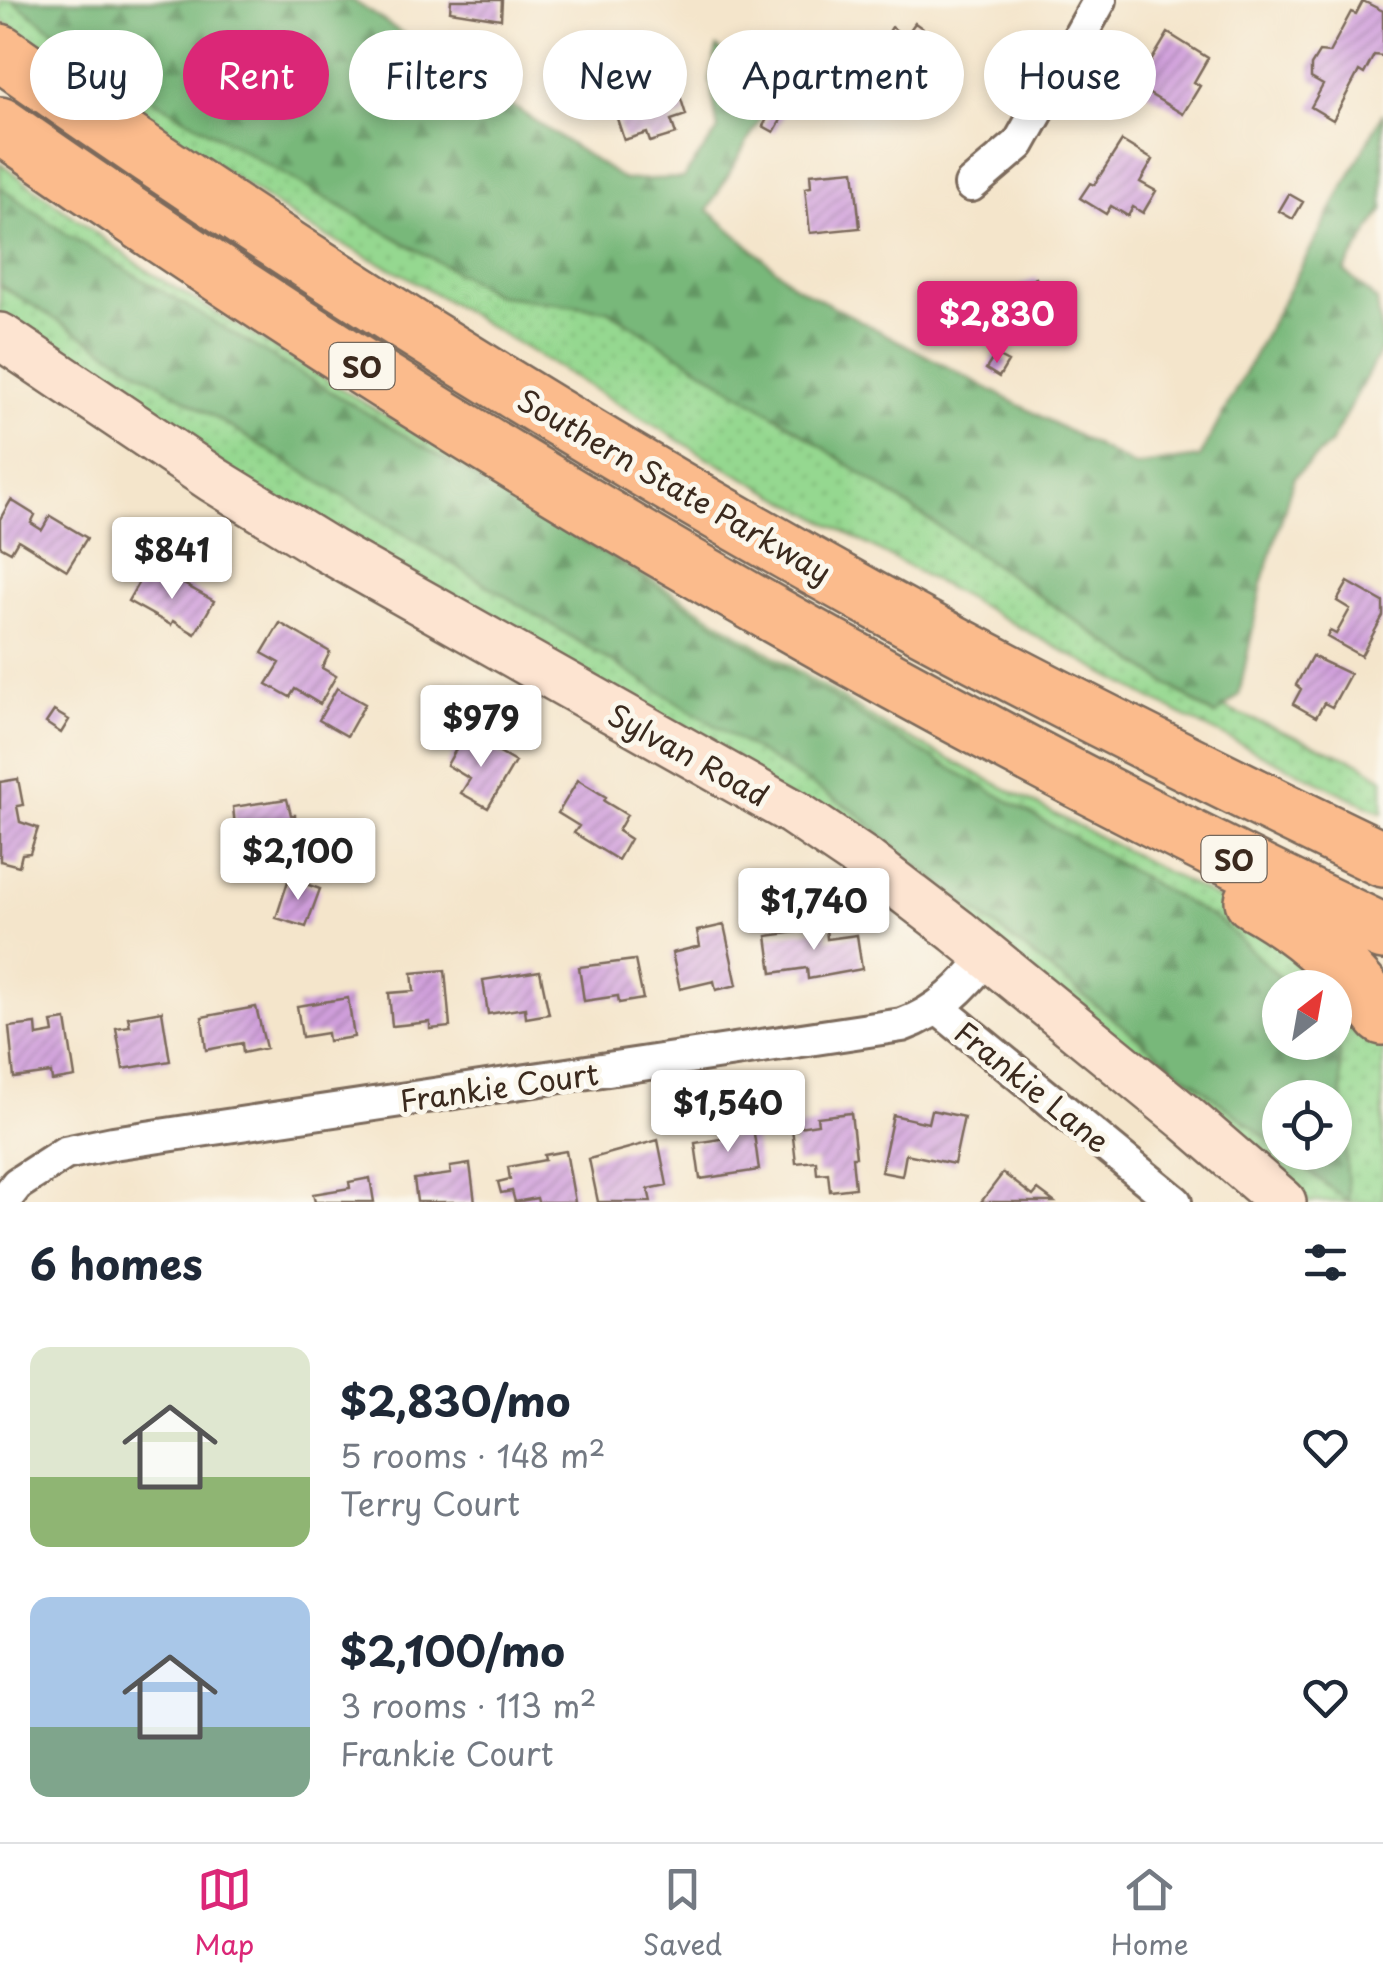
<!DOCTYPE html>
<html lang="en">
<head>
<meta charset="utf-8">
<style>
  :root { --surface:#fff; --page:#f2f2f3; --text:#1f2937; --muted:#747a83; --line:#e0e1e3; --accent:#db2777 }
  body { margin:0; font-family:"Playpen Sans",sans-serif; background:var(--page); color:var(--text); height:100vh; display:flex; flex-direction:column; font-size:38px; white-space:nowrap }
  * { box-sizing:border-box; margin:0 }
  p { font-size:32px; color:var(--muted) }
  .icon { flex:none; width:55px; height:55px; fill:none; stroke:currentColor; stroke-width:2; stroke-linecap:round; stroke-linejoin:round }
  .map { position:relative; height:1202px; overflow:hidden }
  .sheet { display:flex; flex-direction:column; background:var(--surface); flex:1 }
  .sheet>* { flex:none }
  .banner { position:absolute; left:30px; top:30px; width:1325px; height:90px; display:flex; gap:20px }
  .needle { width:65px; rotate:31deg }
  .fabs { position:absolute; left:1262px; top:970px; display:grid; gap:20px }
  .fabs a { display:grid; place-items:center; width:90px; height:90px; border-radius:50%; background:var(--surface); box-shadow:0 5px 15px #0003; font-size:50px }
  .price { position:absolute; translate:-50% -85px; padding:0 22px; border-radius:10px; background:#fff; color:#222; font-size:32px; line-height:65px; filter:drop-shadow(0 2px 5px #0008) }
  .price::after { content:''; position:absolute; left:50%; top:60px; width:30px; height:22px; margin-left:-15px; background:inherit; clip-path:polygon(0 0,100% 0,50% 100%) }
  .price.on { background:var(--accent); color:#fff }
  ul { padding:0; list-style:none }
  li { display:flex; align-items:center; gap:30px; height:250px; padding:0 30px }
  li span { display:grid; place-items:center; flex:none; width:280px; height:200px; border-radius:20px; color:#555 }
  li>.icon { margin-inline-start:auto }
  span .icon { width:120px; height:120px; fill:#fffc; stroke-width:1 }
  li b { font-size:42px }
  h2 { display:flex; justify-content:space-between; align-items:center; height:120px; padding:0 30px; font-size:42px }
  .pill { padding:0 35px; border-radius:45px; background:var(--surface); box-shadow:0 5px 15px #0003; font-size:35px; line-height:90px }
  .pill.on { background:var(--accent); color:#fff }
  .tab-bar { display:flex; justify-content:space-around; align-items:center; height:140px; border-top:2px solid var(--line); background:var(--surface); font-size:28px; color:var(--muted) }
  .tab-bar a { display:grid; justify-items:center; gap:5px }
  .tab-bar .on { color:var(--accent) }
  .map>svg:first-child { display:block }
  .grass { fill:url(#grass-dots); stroke:#688157; stroke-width:2.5; fill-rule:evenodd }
  .forest { fill:url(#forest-firs); stroke:#5a714c; stroke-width:2.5 }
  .building { fill:url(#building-hatch) }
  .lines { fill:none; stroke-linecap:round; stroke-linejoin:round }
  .street-casing { stroke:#7c6b5b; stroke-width:38 }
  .secondary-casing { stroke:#7c6b5b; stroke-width:50 }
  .highway-casing { stroke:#7c6b5b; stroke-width:60 }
  .street { stroke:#fff; stroke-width:32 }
  .secondary { stroke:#fde4d1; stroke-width:45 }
  .highway { stroke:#fbbb8c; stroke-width:55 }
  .labels { text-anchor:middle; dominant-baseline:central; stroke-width:10; stroke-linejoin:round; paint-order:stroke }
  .shield { fill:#fbf7ec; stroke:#75685c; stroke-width:2.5 }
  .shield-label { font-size:28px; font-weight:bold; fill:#3b2a1e }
  .street-label { font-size:30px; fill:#3b2a1e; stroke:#fbf7ec }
</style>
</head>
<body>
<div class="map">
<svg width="1383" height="1202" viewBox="0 0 1383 1202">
  <defs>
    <pattern id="grass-dots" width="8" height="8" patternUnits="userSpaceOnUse" patternTransform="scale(2.5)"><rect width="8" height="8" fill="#95d890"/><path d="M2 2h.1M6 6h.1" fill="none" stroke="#81ba7c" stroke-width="1.8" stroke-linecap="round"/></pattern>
    <pattern id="forest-firs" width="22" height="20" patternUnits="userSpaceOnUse" patternTransform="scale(2.5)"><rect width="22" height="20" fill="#78b87a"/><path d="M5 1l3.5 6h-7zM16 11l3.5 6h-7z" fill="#649663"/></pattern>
    <pattern id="building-hatch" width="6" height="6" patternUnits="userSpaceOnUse" patternTransform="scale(2.5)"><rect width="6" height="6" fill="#d09fdc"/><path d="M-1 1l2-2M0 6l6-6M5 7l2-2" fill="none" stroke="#aa82b2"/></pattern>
  </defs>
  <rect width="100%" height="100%" fill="#fbf7ec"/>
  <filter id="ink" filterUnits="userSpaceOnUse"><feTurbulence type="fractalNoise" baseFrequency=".01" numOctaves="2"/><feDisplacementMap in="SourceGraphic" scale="20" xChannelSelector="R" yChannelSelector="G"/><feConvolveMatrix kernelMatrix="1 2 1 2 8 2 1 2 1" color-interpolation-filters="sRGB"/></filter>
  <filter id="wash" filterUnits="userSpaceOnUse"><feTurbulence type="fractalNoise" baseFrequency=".0048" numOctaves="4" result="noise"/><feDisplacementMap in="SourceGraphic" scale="40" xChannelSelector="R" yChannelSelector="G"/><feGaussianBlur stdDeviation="2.25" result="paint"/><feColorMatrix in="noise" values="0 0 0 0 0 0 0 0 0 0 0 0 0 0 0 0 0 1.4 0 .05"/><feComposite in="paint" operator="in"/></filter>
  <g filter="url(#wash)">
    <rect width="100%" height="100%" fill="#f4e5cb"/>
    <path class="grass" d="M 0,0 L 12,0 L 126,84 L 496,295 L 608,310 L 792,426 L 1214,716 L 1224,708 L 1361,763 L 1383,779 L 1383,813 L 1187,718 L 710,459 L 404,275 L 306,226 L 0,19 Z
      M 0,163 L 149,272 L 572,529 L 887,727 L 1257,919 L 1328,978 L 1380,1043 L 1383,1052 L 1383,1202 L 1307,1202 L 894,867 L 815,814 L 302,518 L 0,323 ZM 1280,988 L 1335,988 L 1335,1042 L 1280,1042 ZM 1280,1098 L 1335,1098 L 1335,1152 L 1280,1152 Z"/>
    <path class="forest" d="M 12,0 L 352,0 L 624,180 L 683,178 L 718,130 L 710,80 L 717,47 L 773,97 L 708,210 L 795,286 L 1134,466 L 1200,457 L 1383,113 L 1383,210 L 1344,271 L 1377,301 L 1383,346 L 1330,444 L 1294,477 L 1262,584 L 1239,695 L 1215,716 L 792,426 L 608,310 L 496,295 L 126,84 Z
      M 0,187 L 69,236 L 616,561 L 882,729 L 1222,923 L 1290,987 L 1280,988 L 1280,1042 L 1335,1042 L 1335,1030 L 1338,1033 L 1349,1202 L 1285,1153 L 1335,1152 L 1335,1098 L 1280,1098 L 1280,1149 L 891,845 L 859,814 L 0,285 Z"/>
    <g id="blocks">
      <path class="building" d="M 451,0 L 502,0 L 501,19 L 450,11 Z
        M 1363,1 L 1383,11 L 1383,56 L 1374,55 L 1364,74 L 1359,71 L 1333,120 L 1311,107 L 1323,85 L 1311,78 L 1311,65 L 1319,52 L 1329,53 L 1351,12 L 1356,14 Z
        M 915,23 L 940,41 L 914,77 L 911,74 L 895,95 L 863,73 L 892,27 L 905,37 Z
        M 1168,33 L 1208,58 L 1194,82 L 1200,86 L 1183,114 L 1136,86 Z
        M 676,83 L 686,115 L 671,120 L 676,134 L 650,142 L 647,133 L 624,140 L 612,103 Z
        M 775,105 L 786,111 L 774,132 L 763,126 Z
        M 1122,141 L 1153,160 L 1140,182 L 1156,191 L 1143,213 L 1133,207 L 1128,216 L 1111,206 L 1106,214 L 1080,198 L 1090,183 L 1094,185 Z
        M 854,170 L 860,228 L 810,233 L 805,188 L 811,187 L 810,174 Z
        M 1289,194 L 1303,202 L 1293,219 L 1279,211 Z
        M 1036,278 L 1057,321 L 1028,336 L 1025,331 L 1001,343 L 984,311 L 1009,299 L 1004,294 Z
        M 995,355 L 1008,362 L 999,377 L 986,369 Z
        M 11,500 L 35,515 L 31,523 L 42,530 L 50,516 L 87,538 L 67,570 L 18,540 L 11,552 L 0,546 L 0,519 Z
        M 144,573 L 159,582 L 164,573 L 214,601 L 195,634 L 173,621 L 171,625 L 128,601 Z
        M 1348,582 L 1383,602 L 1383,616 L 1361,656 L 1327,637 L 1330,631 L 1336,634 L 1350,609 L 1337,601 Z
        M 280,623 L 330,652 L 322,668 L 336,676 L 320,704 L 295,689 L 290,697 L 267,684 L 280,663 L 262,653 Z
        M 1312,656 L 1350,674 L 1332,707 L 1324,703 L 1316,717 L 1293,704 L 1301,689 L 1296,685 Z
        M 337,688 L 365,704 L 347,736 L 319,720 Z
        M 54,711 L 69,720 L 61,733 L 46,723 Z
        M 463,737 L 475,743 L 477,740 L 515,762 L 488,808 L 461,793 L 470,779 L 447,765 Z
        M 18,779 L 23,805 L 17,806 L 20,822 L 38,828 L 30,853 L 22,854 L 19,866 L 0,861 L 0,782 Z
        M 578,780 L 606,797 L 604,801 L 627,815 L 618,831 L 630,839 L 618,860 L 574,833 L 579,826 L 558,813 Z
        M 287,799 L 291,815 L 295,815 L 295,846 L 254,853 L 251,834 L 236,836 L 233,807 Z
        M 289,878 L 320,889 L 306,927 L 276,918 Z
        M 724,925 L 737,985 L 716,990 L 714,981 L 680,989 L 672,953 L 700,946 L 697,931 Z
        M 826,928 L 827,939 L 857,935 L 862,969 L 808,979 L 807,968 L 772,973 L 767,936 Z
        M 635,960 L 643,999 L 619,1003 L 618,996 L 584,1001 L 579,967 Z
        M 445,970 L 450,1027 L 430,1029 L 430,1022 L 392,1026 L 389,993 L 414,991 L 412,973 Z
        M 540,971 L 549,1014 L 526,1018 L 525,1008 L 488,1014 L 483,980 Z
        M 348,998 L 354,1037 L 328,1041 L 327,1033 L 302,1037 L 297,1006 Z
        M 256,1007 L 266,1048 L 243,1053 L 242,1043 L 206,1050 L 202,1017 Z
        M 162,1011 L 170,1061 L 123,1069 L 116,1028 L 130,1026 L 128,1017 Z
        M 66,1020 L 75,1077 L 52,1081 L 51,1073 L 14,1078 L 9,1027 L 36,1024 L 37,1036 L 54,1033 L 52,1022 Z
        M 931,1110 L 964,1117 L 954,1164 L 906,1154 L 902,1176 L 881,1172 L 893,1115 L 928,1123 Z
        M 851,1113 L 856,1157 L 852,1157 L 855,1188 L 830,1191 L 828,1173 L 817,1174 L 816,1161 L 796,1163 L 792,1128 L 818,1124 L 817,1117 Z
        M 753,1126 L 759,1170 L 700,1179 L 695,1143 L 733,1137 L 732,1130 Z
        M 658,1140 L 667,1185 L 648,1189 L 651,1202 L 598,1202 L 589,1159 Z
        M 566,1151 L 575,1202 L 538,1202 L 537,1198 L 515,1202 L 512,1191 L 501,1193 L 498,1182 L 510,1179 L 508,1167 L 545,1160 L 544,1155 Z
        M 470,1164 L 475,1202 L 417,1202 L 414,1179 L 451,1174 L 450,1167 Z
        M 1003,1173 L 1033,1196 L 1038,1190 L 1054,1202 L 981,1202 Z
        M 370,1178 L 374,1202 L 315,1202 L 313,1194 L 350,1188 L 349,1182 Z"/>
    </g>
  </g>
  <g filter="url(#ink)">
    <use href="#blocks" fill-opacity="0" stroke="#7c6b5b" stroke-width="2.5"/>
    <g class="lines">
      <g class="street-casing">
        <path id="street" d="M 971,185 L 1019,144 L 1100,0
          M 938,1008 L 1175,1202
          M 3,1202 L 17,1184 L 65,1153 L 113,1143 L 902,1025 C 939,1012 964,986 988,956"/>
      </g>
      <g class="secondary-casing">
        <path id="secondary" d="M 0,336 L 214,480 L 330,551 L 793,812 L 867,862 L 957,931 L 1186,1118 L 1283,1202"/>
      </g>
      <g class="highway-casing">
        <path id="highway" d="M 0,52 C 278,249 568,431 866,596 C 1035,689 1209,775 1383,859
          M 0,125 C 437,431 901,703 1383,932
          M 1253,901 C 1306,930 1347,968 1383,1017"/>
      </g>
      <use href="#street" class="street"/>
      <use href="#secondary" class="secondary"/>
      <use href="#highway" class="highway"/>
    </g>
  </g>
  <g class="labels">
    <g class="shield">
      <rect x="329.5" y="343" width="65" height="46" rx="8"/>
      <rect x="1201.5" y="836" width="65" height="46" rx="8"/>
    </g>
    <g class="shield-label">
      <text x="362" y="366">SO</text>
      <text x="1234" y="859">SO</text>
    </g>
    <g class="street-label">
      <text transform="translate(675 485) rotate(30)">Southern State Parkway</text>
      <text transform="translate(689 754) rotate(29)">Sylvan Road</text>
      <text transform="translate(499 1086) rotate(-8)">Frankie Court</text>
      <text transform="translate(1033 1086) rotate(39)">Frankie Lane</text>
    </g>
  </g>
</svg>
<div class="fabs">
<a><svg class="needle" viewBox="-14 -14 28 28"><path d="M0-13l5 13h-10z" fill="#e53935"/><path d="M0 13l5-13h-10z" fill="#747a83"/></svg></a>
<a><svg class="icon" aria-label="locate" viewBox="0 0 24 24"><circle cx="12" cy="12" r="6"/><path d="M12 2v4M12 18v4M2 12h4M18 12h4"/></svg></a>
</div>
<b class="price on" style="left:997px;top:366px">$2,830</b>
<b class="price" style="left:172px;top:602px">$841</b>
<b class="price" style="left:481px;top:770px">$979</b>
<b class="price" style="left:298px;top:903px">$2,100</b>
<b class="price" style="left:814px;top:953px">$1,740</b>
<b class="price" style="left:728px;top:1155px">$1,540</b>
<div class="banner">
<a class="pill">Buy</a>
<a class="pill on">Rent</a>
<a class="pill">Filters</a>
<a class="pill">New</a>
<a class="pill">Apartment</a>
<a class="pill">House</a>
</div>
</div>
<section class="sheet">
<h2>6 homes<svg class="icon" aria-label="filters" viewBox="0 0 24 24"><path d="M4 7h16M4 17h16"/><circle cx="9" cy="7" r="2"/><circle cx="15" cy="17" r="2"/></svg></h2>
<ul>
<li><span style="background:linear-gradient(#dfe7d0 65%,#8fb573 0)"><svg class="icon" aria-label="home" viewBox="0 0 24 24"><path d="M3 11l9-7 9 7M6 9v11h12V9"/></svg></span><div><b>$2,830/mo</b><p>5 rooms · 148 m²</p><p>Terry Court</p></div><svg class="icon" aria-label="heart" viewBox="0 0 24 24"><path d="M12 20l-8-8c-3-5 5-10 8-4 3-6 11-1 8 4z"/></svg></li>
<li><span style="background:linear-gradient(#a9c7e8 65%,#7fa58c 0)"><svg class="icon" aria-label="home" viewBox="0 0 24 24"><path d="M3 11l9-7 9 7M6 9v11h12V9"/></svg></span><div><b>$2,100/mo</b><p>3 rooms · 113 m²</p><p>Frankie Court</p></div><svg class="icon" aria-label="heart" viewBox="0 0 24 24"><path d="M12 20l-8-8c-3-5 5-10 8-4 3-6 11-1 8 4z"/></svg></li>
</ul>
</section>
<nav class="tab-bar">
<a class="on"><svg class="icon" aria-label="map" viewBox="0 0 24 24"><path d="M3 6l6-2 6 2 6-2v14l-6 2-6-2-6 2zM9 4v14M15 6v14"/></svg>Map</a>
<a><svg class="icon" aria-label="saved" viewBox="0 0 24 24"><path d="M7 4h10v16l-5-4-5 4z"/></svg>Saved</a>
<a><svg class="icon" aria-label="home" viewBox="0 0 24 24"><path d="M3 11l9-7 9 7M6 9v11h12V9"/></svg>Home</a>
</nav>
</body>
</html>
